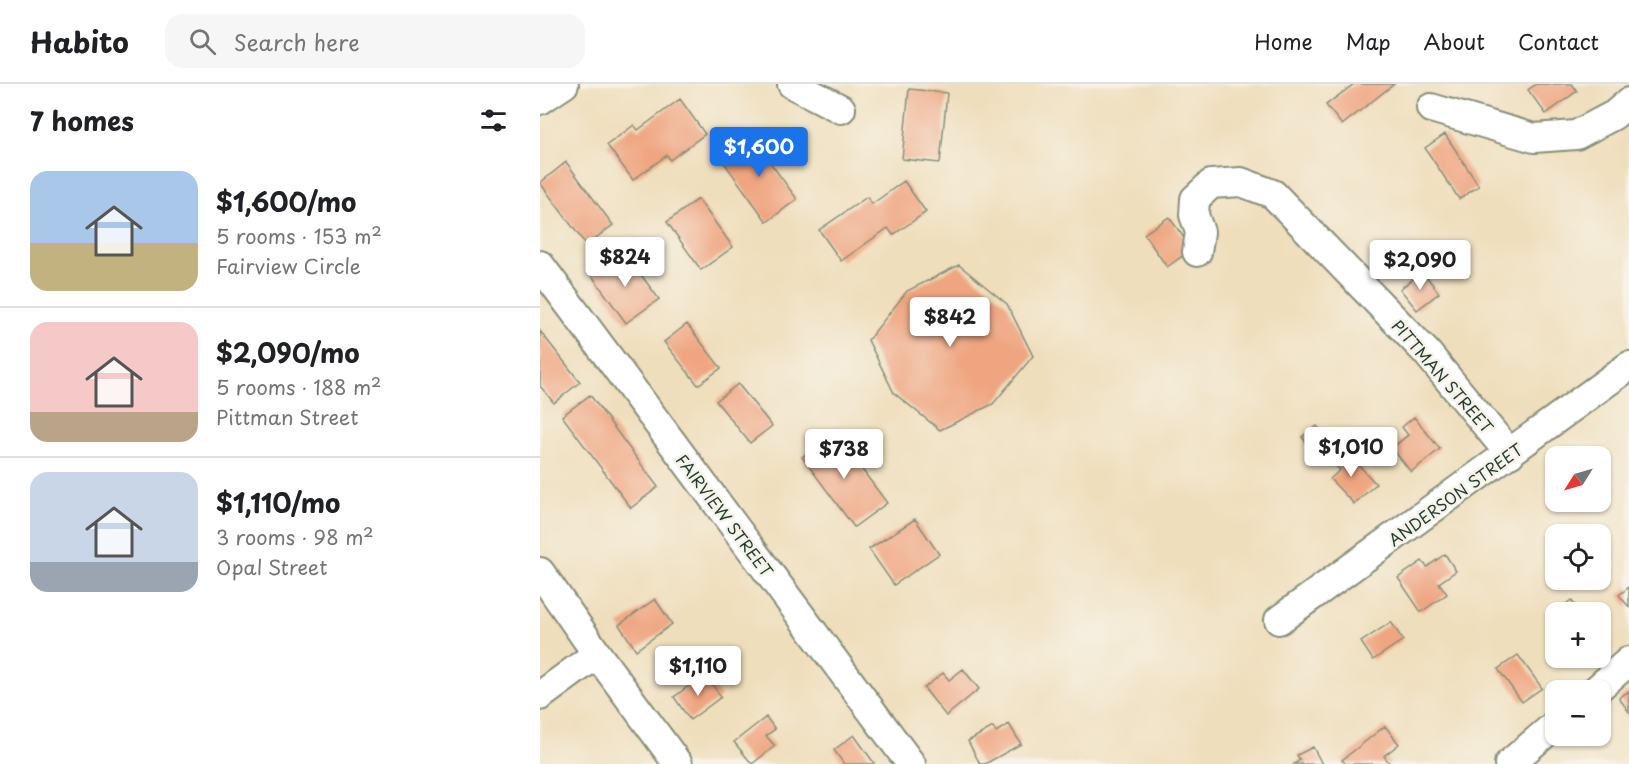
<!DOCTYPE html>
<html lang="en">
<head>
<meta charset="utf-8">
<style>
  :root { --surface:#fff; --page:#f6f6f6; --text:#202124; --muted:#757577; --line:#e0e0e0; --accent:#1a73e8 }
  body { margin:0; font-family:"Playpen Sans",sans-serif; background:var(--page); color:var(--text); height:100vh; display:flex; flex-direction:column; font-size:22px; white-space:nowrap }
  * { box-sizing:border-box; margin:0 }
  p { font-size:20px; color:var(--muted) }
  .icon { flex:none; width:33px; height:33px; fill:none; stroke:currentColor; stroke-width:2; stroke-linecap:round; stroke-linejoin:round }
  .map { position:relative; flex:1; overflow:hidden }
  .details { display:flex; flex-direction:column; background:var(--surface); width:540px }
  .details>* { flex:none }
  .needle { width:39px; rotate:233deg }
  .buttons { position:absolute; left:1005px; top:362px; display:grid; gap:12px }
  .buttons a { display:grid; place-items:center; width:66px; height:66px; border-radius:12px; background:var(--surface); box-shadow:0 2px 4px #0004; font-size:30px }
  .price { position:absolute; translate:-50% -51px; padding:0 14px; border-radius:6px; background:#fff; color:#222; font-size:20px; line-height:39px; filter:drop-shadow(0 2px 3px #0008) }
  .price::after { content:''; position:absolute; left:50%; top:36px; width:18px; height:14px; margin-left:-9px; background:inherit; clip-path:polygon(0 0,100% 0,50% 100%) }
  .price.active { background:var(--accent); color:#fff }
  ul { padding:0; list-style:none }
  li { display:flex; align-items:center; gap:18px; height:150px; padding:0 30px }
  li+li { border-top:2px solid var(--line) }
  li span { display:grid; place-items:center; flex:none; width:168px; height:120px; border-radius:18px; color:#555 }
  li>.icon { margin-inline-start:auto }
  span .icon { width:72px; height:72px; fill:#fffc; stroke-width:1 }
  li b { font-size:26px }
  h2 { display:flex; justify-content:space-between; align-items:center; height:72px; padding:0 30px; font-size:26px }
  header { display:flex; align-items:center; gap:36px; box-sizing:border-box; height:84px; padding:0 30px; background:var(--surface); border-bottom:2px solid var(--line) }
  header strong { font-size:28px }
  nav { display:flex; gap:33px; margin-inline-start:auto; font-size:21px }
  .search { width:420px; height:54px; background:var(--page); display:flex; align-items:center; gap:15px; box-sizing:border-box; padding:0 21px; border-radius:18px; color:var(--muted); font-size:22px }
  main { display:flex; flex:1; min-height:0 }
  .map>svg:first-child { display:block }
  .building { fill:#efa580 }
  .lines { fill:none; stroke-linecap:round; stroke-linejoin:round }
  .minor-casing { stroke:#878e78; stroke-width:32 }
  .minor { stroke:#fff; stroke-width:28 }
  .labels { text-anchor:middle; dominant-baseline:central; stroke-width:5; stroke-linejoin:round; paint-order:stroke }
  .street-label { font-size:16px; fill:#1f3d34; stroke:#f7f3e8 }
</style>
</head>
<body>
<header>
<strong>Habito</strong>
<div class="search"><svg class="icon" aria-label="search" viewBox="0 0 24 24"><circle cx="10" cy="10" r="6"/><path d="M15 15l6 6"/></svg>Search here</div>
<nav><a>Home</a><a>Map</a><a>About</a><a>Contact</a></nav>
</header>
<main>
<section class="details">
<h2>7 homes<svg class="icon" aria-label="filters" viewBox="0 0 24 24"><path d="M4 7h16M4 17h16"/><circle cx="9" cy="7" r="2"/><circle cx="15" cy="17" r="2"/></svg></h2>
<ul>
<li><span style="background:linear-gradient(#a9c7e8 60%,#c2b280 0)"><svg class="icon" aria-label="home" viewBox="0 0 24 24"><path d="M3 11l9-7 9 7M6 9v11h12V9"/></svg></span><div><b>$1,600/mo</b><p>5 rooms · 153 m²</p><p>Fairview Circle</p></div></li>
<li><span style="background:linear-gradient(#f6c9c9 75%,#b9a48a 0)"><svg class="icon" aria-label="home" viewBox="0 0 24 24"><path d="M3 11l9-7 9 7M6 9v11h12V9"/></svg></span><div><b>$2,090/mo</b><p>5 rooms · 188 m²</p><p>Pittman Street</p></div></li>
<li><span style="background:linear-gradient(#c9d6e8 75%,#9aa5b1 0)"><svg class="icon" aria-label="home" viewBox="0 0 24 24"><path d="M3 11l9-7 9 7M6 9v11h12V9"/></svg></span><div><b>$1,110/mo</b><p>3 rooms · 98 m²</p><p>Opal Street</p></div></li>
</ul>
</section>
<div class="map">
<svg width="1089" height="680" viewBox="0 0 1089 680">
  <rect width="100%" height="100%" fill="#f7f3e8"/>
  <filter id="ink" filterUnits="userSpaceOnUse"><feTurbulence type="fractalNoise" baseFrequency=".0167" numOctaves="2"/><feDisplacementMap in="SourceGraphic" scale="12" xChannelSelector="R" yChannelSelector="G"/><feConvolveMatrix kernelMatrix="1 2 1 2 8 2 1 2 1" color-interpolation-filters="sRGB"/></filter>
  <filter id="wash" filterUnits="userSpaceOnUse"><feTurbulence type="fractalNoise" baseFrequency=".008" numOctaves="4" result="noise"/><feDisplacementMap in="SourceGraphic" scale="24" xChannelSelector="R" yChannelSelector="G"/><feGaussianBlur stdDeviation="1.35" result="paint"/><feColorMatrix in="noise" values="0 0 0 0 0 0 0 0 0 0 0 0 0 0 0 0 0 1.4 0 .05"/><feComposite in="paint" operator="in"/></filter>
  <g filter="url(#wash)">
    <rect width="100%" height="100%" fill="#efdebc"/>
    <g id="blocks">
      <path class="building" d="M 814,0 L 854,0 L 802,41 L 786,21 Z
        M 996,0 L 1032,0 L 1037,7 L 1006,30 L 988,6 Z
        M 369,5 L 407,9 L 400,79 L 362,75 Z
        M 140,15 L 165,50 L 130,76 L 127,71 L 93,96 L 67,61 L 94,41 L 98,46 Z
        M 905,50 L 939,102 L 919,115 L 885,64 Z
        M 210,51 L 257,115 L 227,138 L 180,73 Z
        M 26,78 L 73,141 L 46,161 L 0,99 Z
        M 364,97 L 386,128 L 353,151 L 348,144 L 301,177 L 279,146 L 327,113 L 332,120 Z
        M 158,115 L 193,163 L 161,186 L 127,138 Z
        M 629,133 L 652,165 L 627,183 L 604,150 Z
        M 84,168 L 119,215 L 86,239 L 52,192 Z
        M 419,181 L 467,220 L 493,272 L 453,320 L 400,346 L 354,309 L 328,256 L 367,207 Z
        M 883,188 L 899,209 L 877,226 L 860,205 Z
        M 147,240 L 181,284 L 158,301 L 124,258 Z
        M 0,247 L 40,298 L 14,319 L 0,302 Z
        M 198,300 L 232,342 L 210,359 L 176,317 Z
        M 50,311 L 118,403 L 91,424 L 22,332 Z
        M 874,333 L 900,365 L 871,388 L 852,364 L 868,351 L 862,343 Z
        M 777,342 L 790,359 L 775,370 L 762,353 Z
        M 295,349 L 347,419 L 314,443 L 262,373 Z
        M 805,366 L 836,400 L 814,420 L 790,395 L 800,386 L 792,378 Z
        M 375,435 L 399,470 L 354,501 L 329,465 Z
        M 905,470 L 916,487 L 899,499 L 907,510 L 881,528 L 858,494 L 882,477 L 887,483 Z
        M 1089,503 L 1089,523 L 1079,511 Z
        M 115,515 L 132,540 L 96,566 L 79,541 Z
        M 1031,516 L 1040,528 L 1016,528 L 1016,542 L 1009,533 Z
        M 851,538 L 863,556 L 833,576 L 821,558 Z
        M 978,571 L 1002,604 L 982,618 L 958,585 Z
        M 423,585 L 439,605 L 406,632 L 384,604 L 403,589 L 409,596 Z
        M 165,590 L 181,613 L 150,636 L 134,613 Z
        M 1089,607 L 1089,628 L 1079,614 Z
        M 226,633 L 235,645 L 226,652 L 235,662 L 212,680 L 194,658 Z
        M 469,640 L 481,660 L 445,680 L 440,680 L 428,657 L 453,643 L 456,648 Z
        M 845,642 L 859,660 L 844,672 L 850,680 L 806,680 L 802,676 Z
        M 314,651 L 334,679 L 333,680 L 304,680 L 294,666 Z
        M 773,663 L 782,680 L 754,680 L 760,676 L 757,671 Z"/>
    </g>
  </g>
  <g filter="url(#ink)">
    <use href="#blocks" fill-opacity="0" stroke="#878e78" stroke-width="1.5"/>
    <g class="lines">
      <g class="minor-casing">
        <path id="minor" d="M 252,0 L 301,25
          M 0,16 L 24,0
          M 891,24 L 994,54 L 1036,51 L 1074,31 L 1089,18
          M 657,168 L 660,148 L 654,131 L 655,115 L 671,100 L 701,98 L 733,110 L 887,269 L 970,370
          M 0,181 L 371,680
          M 0,488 L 57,570 L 138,680
          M 739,536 L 1089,282
          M 1056,606 L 1089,577
          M 0,612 L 57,570
          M 969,680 L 1016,640"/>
      </g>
      <use href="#minor" class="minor"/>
    </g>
  </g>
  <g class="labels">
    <g class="street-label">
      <text transform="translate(903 292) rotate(49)">PITTMAN STREET</text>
      <text transform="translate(915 410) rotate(-36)">ANDERSON STREET</text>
      <text transform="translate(185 431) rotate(53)">FAIRVIEW STREET</text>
    </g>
  </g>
</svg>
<div class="buttons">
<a><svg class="needle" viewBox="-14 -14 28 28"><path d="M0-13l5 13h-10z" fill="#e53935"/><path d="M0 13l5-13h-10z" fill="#757577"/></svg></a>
<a><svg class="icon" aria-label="locate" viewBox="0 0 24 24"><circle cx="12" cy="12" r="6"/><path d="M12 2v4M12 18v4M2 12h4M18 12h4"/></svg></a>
<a>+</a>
<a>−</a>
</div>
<b class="price active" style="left:219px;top:94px">$1,600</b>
<b class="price" style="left:85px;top:204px">$824</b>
<b class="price" style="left:880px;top:207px">$2,090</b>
<b class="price" style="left:410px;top:264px">$842</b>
<b class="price" style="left:811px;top:394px">$1,010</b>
<b class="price" style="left:304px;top:396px">$738</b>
<b class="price" style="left:158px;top:613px">$1,110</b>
</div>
</main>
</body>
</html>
